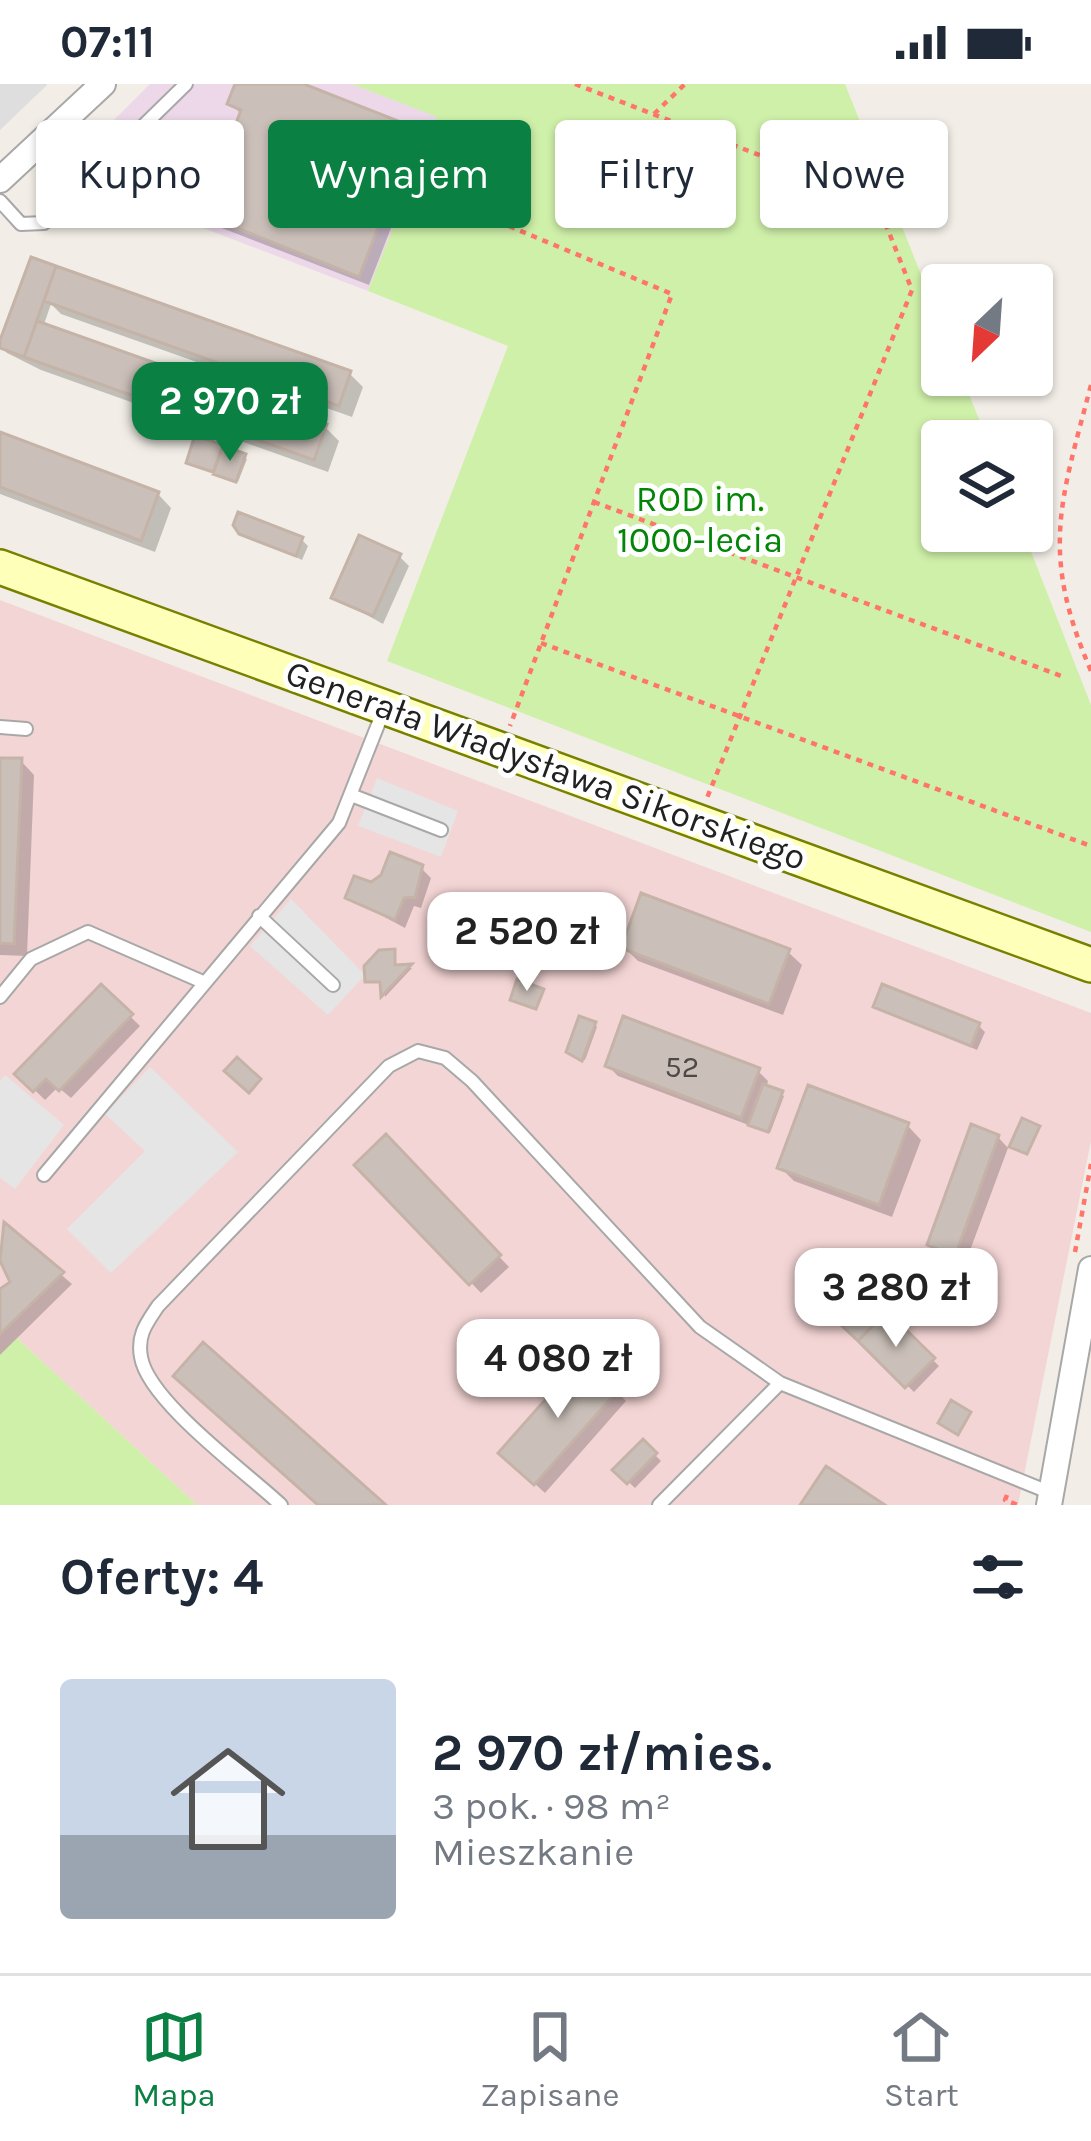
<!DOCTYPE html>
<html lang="pl">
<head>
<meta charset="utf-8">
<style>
  :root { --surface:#fff; --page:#f6f6f7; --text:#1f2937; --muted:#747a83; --line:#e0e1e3; --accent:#0b8043 }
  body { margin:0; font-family:Karla,sans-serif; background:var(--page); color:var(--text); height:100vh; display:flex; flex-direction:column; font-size:45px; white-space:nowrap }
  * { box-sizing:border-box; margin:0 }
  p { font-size:39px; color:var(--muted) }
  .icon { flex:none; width:66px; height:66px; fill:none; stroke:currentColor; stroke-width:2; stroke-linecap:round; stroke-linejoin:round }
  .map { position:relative; height:1421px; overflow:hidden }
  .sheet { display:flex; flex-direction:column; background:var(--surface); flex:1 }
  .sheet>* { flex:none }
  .hud { position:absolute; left:36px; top:36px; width:1020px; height:108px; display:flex; gap:24px }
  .needle { width:78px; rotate:205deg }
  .controls { position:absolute; left:921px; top:180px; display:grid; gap:24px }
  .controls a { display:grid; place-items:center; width:132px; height:132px; border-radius:12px; background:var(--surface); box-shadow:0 3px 9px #0004; font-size:60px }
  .price { position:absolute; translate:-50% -102px; padding:0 27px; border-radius:24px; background:#fff; color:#222; font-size:39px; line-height:78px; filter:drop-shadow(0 3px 6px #0008) }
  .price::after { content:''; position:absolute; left:50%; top:72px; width:36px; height:27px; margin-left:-18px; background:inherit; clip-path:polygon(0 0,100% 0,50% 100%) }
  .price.active { background:var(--accent); color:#fff }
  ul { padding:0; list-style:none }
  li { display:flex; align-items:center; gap:36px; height:300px; padding:0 60px }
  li+li { border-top:3px solid var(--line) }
  li span { display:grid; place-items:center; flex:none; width:336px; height:240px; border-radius:12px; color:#555 }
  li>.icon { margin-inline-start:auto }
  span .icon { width:144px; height:144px; fill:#fffc; stroke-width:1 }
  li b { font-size:51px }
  h2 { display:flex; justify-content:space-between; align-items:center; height:144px; padding:0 60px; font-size:51px }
  .pill { padding:0 42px; border-radius:12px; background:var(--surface); box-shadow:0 3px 9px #0004; font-size:42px; line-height:108px }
  .pill.active { background:var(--accent); color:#fff }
  .status { display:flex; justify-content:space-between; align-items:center; height:84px; padding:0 60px; background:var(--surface); direction:ltr }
  .status svg { height:33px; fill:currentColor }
  .menu { display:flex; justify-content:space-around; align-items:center; height:168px; border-top:3px solid var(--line); background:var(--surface); font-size:33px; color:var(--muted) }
  .menu a { display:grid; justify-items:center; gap:6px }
  .menu .active { color:var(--accent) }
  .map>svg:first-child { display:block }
  .residential { fill:#dfdede }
  .commercial { fill:#f4d5d5 }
  .industrial { fill:#ecd8e9 }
  .grass { fill:#cff0a9 }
  .parking { fill:#e5e5e5 }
  .shadow { fill:#0003 }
  .building { fill:#cbc0b9; stroke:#c5b3a8; stroke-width:3 }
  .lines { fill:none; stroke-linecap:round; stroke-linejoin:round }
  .lane-casing { stroke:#a8a8a8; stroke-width:16 }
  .street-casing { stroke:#a8a8a8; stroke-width:28 }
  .secondary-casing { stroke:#788000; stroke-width:38 }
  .path { stroke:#ff746b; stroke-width:4.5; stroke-dasharray:6 6; stroke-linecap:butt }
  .lane { stroke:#fff; stroke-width:12 }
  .street { stroke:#fff; stroke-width:24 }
  .secondary { stroke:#feffb8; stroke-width:33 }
  .labels { text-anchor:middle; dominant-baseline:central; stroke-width:10; stroke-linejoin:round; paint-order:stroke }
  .number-label { font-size:30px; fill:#4c4947 }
  .park-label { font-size:36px; fill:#038608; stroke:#fff }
  .street-label { font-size:36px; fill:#212121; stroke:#fff }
</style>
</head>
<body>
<div class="status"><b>07:11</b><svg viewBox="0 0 49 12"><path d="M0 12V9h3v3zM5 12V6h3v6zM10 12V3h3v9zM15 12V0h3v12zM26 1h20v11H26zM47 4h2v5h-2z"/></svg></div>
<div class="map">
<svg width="1091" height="1421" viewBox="0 0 1091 1421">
  <rect width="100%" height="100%" fill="#f2eee7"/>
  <path class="residential" d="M 0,0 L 46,0 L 47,1 L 0,46 Z"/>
  <path class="commercial" d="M 0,516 L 1091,929 L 1091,1057 L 1018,1421 L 197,1421 L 17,1254 L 0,1271 Z"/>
  <path class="industrial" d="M 150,0 L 352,0 L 438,33 L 368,207 L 125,114 L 118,98 L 85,65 Z"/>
  <path class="grass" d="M 352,0 L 845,0 L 942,243 L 942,291 L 961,291 L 988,357 L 942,357 L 942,447 L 1023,447 L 1091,621 L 1091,848 L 387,577 L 508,262 L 368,207 L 437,33 Z
    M 17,1254 L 197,1421 L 0,1421 L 0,1271 Z"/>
  <path class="parking" d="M 377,694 L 458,727 L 441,773 L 358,742 Z
    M 291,815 L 365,891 L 328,931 L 250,862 Z
    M 150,983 L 238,1068 L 111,1189 L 67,1145 L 145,1067 L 105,1030 Z
    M 5,991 L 64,1041 L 15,1105 L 0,1094 L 0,997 Z"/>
  <path class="shadow" d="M 238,0 L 295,0 L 415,46 L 425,56 L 369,201 L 214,141 L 199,127 L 212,113 L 242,31 L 231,20 Z
    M 33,177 L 349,289 L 363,303 L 352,333 L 61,230 L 51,220 L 43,243 L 325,343 L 339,357 L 328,388 L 41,286 L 7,269 L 1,262 Z
    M 0,351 L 158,410 L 171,424 L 155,468 L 0,410 Z
    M 197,355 L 247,375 L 238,398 L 189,378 Z
    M 242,448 L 301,455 L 308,462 L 302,476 Z
    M 399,472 L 409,482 L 383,540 L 335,513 Z
    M 0,677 L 21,677 L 34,691 L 27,872 L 0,871 Z
    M 421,784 L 431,794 L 421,824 L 414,822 L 405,844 L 349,814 Z
    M 624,863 L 788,868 L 802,881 L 783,931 L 638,877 Z
    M 394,868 L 396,884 L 412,884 L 385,913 L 383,899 L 368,897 Z
    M 101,904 L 140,942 L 71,1014 L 58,1003 L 45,1016 L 18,990 Z
    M 876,922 L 978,941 L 985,948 L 977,966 Z
    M 595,941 L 597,943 L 585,976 L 572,970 Z
    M 608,982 L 758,987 L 768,997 L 766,1004 L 784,1012 L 770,1049 L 618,992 Z
    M 908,1042 L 921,1056 L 892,1133 L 794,1097 L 780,1083 Z
    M 998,1053 L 1008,1064 L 965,1180 L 930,1161 Z
    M 386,1054 L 509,1183 L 481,1209 L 358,1081 Z
    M 4,1142 L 72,1200 L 0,1271 L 0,1213 L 14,1198 L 0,1173 Z
    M 871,1216 L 939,1282 L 914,1308 L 847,1242 Z
    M 616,1307 L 626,1317 L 545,1409 L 512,1379 Z
    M 643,1359 L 661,1377 L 635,1404 L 616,1386 Z"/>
  <path class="building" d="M 235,0 L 304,0 L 416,44 L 359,193 L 195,127 L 208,113 L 203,108 L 214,97 L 241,26 L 227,20 Z
    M 31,173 L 56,182 L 24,273 L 0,264 L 0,256 Z
    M 56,182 L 351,287 L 339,322 L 44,217 Z
    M 37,237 L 327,340 L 314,376 L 24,273 Z
    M 0,348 L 159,408 L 141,457 L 0,403 Z
    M 195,351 L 223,361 L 213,388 L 186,379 Z
    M 223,362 L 246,370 L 236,398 L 213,390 Z
    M 238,428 L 303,453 L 296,472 L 239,450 L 233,441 Z
    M 359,451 L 401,470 L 373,532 L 331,514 Z
    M 0,674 L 22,674 L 14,860 L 0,859 Z
    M 390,768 L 423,781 L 415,813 L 404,814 L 395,836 L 345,814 L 354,792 L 371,798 L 381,791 Z
    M 641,809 L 790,865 L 769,920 L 621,864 Z
    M 395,865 L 395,881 L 412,880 L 381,913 L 380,898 L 365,898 L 364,882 L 379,866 Z
    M 517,895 L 544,905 L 536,925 L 510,916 Z
    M 101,900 L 133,930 L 59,1007 L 46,995 L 33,1008 L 14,990 Z
    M 882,900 L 980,939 L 971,962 L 873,923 Z
    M 579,932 L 596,938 L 582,977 L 566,968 Z
    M 623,932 L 760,984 L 741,1034 L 605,982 Z
    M 237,973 L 261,995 L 249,1009 L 224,987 Z
    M 763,1000 L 783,1007 L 768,1048 L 748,1041 Z
    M 808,1001 L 909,1039 L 879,1121 L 777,1084 Z
    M 1022,1034 L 1040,1042 L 1027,1070 L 1009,1063 Z
    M 971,1040 L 999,1051 L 955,1172 L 927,1161 Z
    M 386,1050 L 501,1171 L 469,1201 L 354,1081 Z
    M 4,1138 L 64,1188 L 0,1250 L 0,1205 L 10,1198 L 0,1177 Z
    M 871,1212 L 887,1227 L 858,1257 L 842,1242 Z
    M 887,1227 L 935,1274 L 905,1304 L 858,1257 Z
    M 203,1258 L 386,1421 L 318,1421 L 173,1292 Z
    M 583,1273 L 619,1305 L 534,1401 L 498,1369 Z
    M 951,1316 L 971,1328 L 958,1351 L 938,1339 Z
    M 643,1355 L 657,1369 L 627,1400 L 612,1386 Z
    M 826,1382 L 885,1421 L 800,1421 Z"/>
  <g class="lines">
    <g class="lane-casing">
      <path id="lane" d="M 0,117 L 21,140 L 44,139 L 186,0
        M 0,643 L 26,645
        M 351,711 L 441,746
        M 259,832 L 333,901
        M 0,913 L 31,875 L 88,848 L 203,898
        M 44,1091 L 339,739 L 383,628
        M 281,1421 C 247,1389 148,1317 141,1273 C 137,1251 146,1240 158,1222 L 389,982 L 418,967 L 445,974 L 472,997 L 700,1243 L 780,1299 L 1051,1409
        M 659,1421 L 780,1299"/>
    </g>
    <g class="street-casing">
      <path id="street" d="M 0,96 L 103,0
        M 1049,1421 L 1091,1185"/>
    </g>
    <g class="secondary-casing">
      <path id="secondary" d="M 0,483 L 1091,881"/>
    </g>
    <path class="path" d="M 575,0 L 876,116 L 912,206 L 707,714
      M 654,30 L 685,0
      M 487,133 L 672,210 L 510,642
      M 1091,301 C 1060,419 1040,469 1091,587
      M 594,418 L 1064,593
      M 541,559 L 1091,762
      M 1075,1168 L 1091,1080
      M 1007,1411 L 1005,1416 L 1018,1421"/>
    <use href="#lane" class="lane"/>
    <use href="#street" class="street"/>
    <use href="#secondary" class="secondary"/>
  </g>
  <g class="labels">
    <g class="number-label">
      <text x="682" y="983">52</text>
    </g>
    <g class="park-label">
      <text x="700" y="415">ROD im.<tspan x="700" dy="41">1000-lecia</tspan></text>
    </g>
    <g class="street-label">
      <text transform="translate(546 681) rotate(20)">Generała Władysława Sikorskiego</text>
    </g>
  </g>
</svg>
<div class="controls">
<a><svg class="needle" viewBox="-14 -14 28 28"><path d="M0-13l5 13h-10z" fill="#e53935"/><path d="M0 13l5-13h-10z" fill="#747a83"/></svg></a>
<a><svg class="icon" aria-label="layers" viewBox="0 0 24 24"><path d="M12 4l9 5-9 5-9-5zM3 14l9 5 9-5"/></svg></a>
</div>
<b class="price active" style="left:230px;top:380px">2 970 zł</b>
<b class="price" style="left:527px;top:910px">2 520 zł</b>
<b class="price" style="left:896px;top:1266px">3 280 zł</b>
<b class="price" style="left:558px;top:1337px">4 080 zł</b>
<div class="hud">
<a class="pill">Kupno</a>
<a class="pill active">Wynajem</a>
<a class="pill">Filtry</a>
<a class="pill">Nowe</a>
</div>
</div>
<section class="sheet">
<h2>Oferty: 4<svg class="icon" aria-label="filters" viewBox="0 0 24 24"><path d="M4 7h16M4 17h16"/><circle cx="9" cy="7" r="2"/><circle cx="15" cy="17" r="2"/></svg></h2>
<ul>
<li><span style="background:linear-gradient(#c9d6e8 65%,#9aa5b1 0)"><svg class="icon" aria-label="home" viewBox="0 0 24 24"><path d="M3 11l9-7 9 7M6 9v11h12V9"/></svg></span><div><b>2 970 zł/mies.</b><p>3 pok. · 98 m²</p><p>Mieszkanie</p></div></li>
</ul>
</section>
<nav class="menu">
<a class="active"><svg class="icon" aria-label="map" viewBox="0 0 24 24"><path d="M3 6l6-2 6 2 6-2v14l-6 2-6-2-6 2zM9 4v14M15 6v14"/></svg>Mapa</a>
<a><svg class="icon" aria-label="saved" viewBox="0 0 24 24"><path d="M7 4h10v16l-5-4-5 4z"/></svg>Zapisane</a>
<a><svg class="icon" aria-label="home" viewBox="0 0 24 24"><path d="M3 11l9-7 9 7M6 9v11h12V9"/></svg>Start</a>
</nav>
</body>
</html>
